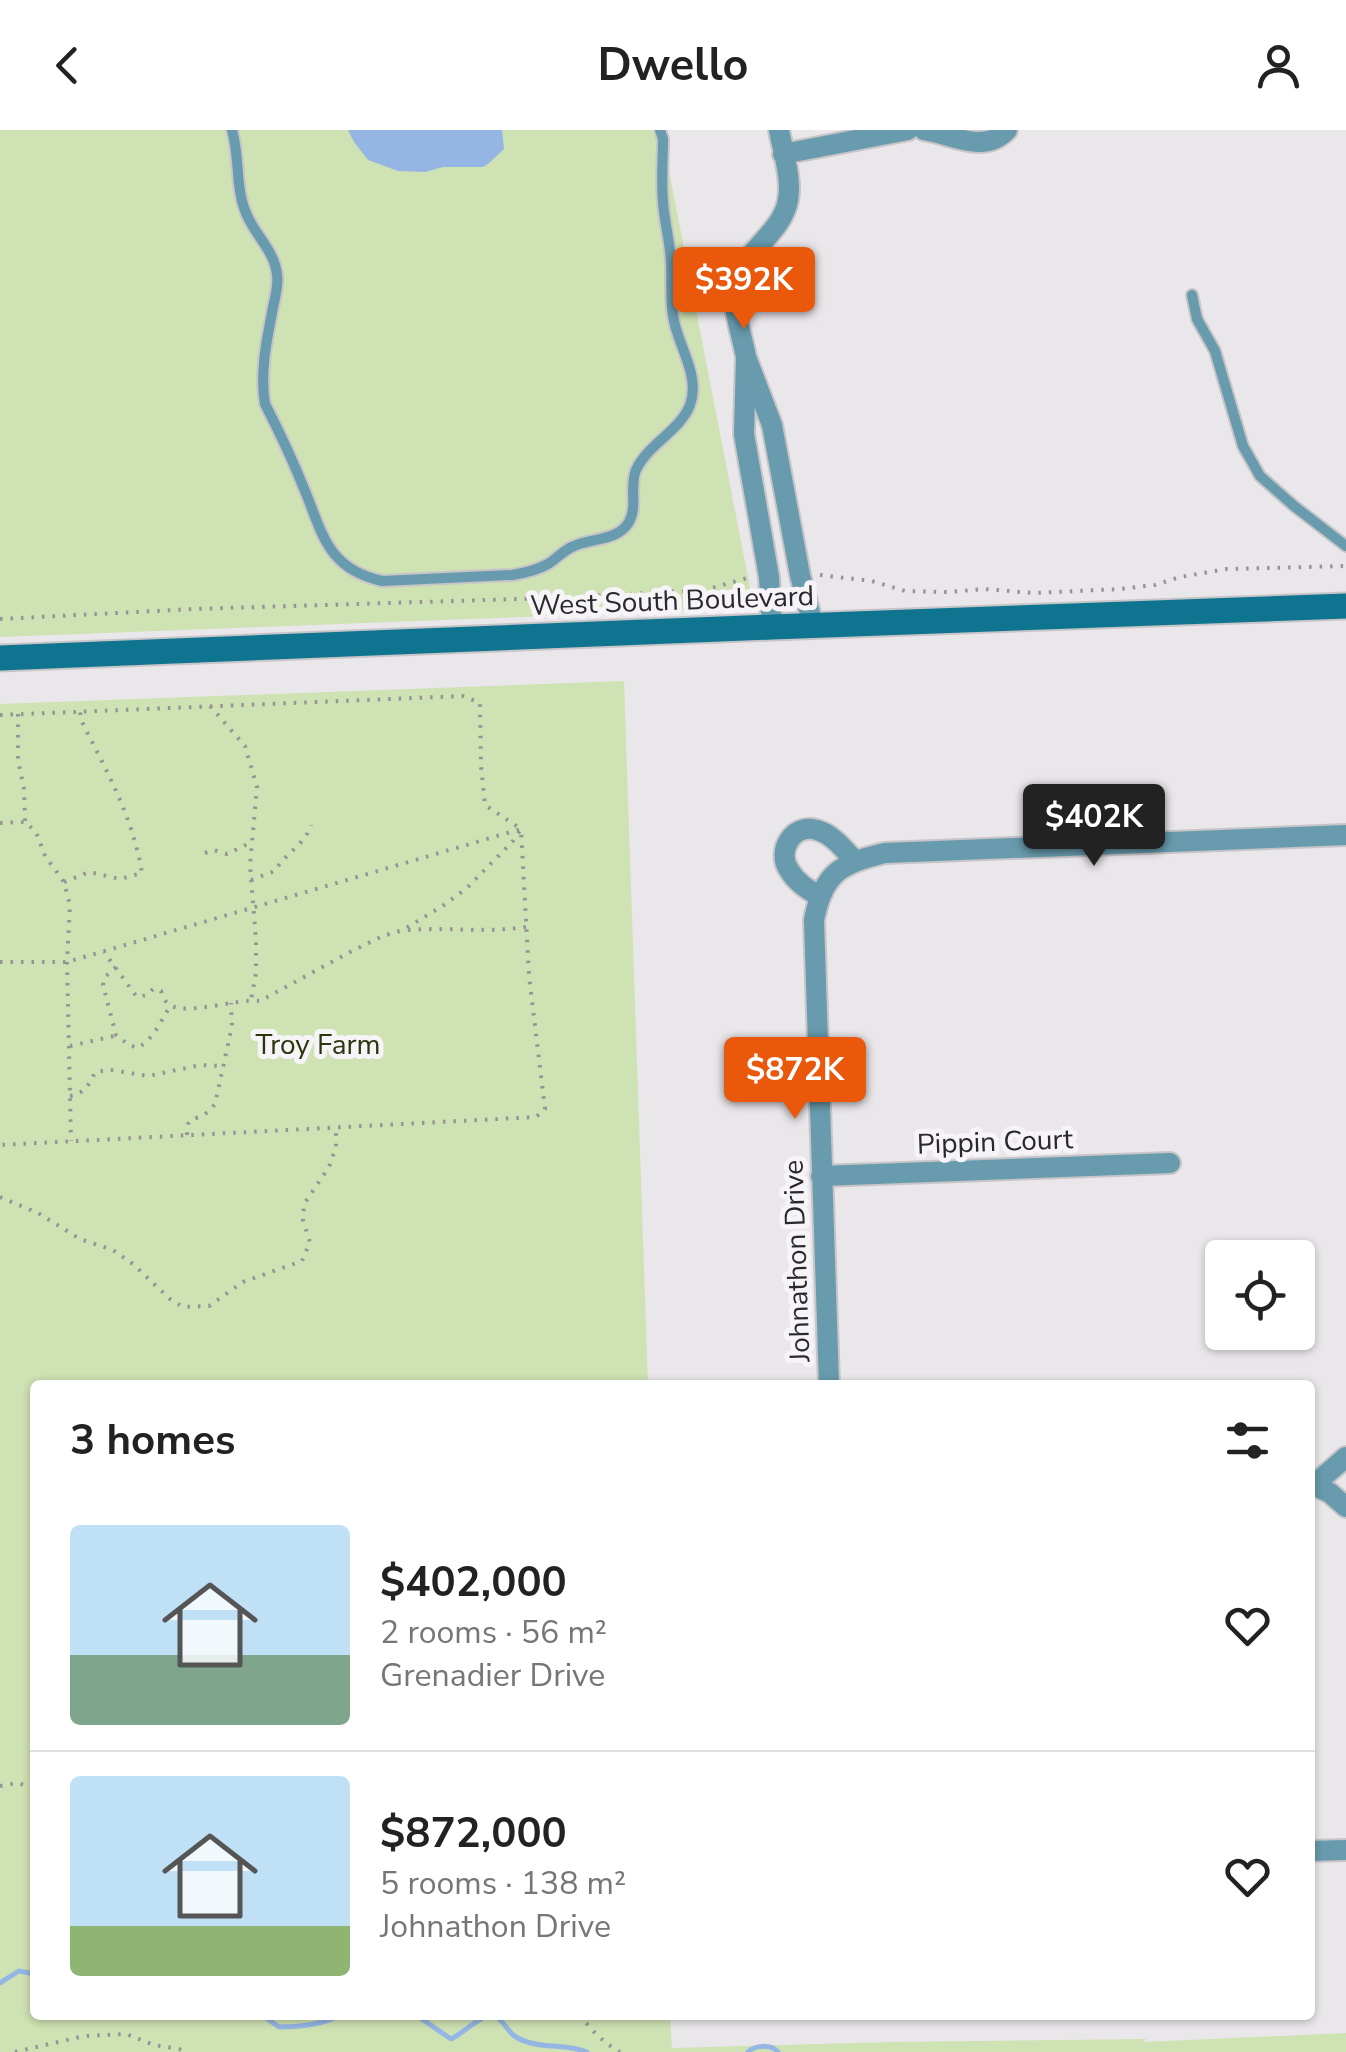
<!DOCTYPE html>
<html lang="en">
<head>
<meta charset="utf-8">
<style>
  :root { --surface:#fff; --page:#f2f2f2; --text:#222; --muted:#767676; --line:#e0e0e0; --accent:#ea580c }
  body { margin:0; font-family:"Nunito Sans",sans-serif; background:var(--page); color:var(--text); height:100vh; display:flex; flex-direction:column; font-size:38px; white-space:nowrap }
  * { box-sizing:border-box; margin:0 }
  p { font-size:32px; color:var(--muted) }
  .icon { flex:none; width:55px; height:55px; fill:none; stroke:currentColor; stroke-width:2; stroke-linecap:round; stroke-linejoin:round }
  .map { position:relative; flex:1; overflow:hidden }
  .panel { position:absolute; left:30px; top:1250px; width:1285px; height:640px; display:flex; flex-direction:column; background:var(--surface); border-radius:10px; box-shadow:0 2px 8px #0004 }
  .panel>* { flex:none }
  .controls { position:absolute; left:1205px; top:1110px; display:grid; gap:20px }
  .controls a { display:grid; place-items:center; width:110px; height:110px; border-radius:10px; background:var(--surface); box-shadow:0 2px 8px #0004; font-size:50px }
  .price { position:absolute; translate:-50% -85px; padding:0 22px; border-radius:10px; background:var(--accent); color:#fff; font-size:32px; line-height:65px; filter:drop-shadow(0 2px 5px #0008) }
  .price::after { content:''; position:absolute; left:50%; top:60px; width:30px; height:22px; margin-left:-15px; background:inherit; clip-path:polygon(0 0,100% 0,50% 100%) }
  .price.on { background:#222; color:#fff }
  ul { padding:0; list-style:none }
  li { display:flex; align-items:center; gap:30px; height:250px; padding:0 40px }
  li+li { border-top:2px solid var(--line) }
  li span { display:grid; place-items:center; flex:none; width:280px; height:200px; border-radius:10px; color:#555 }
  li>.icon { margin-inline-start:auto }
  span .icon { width:120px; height:120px; fill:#fffc; stroke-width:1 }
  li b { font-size:42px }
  h2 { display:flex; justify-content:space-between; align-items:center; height:120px; padding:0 40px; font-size:42px }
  header { display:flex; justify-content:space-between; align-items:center; height:130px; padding:0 40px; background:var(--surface); font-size:45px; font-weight:700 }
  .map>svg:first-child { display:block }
  .green { fill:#cfe2b3 }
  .water { fill:#95b6e4 }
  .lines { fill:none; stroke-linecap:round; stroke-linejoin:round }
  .stream { stroke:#95b6e4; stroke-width:5 }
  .lane-casing { stroke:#c7c5c8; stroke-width:14 }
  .street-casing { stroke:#c7c5c8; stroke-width:24 }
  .secondary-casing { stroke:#c7c5c8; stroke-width:29 }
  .path { stroke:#959396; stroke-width:4; stroke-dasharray:2.5 8; stroke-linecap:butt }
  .lane { stroke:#679bad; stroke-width:10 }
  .street { stroke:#679bad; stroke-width:20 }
  .secondary { stroke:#0f748f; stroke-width:25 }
  .labels { text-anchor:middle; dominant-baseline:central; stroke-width:10; stroke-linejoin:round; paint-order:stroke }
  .street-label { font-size:28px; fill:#29282a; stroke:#f7f4f8 }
  .park-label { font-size:28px; fill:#29360e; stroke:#f7f4f8 }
</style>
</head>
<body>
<header><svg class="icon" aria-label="back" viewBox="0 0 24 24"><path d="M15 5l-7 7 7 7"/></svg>Dwello<svg class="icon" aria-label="person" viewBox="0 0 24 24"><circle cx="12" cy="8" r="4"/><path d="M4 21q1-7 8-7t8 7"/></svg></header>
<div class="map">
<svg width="1346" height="1922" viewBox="0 0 1346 1922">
  <rect width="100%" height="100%" fill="#eae7eb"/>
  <path class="green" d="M 0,0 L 661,0 L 754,478 L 0,507 Z
    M 624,551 L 648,1255 L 35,1255 L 35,1885 L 670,1885 L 672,1918 L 892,1912 L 1146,1909 L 1144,1912 L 1346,1903 L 1346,1922 L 0,1922 L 0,574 Z"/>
  <path class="water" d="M 348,0 L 502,0 L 504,19 L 488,34 L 483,37 L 443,37 L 425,42 L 398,41 L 368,30 L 354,12 Z"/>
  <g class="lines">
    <path class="stream" d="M 0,1853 L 19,1841 L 35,1844
      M 262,1885 L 279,1897 C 299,1897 322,1895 340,1885
      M 416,1885 L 451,1909 C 462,1904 484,1883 493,1885 C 502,1887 507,1902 516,1907 C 538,1920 565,1913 587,1922
      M 748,1922 C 755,1915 771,1914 778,1922"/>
    <g class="lane-casing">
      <path id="lane" d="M 232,0 C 240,27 235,57 246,83 C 254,104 275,121 277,145 C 279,157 274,170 272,183 C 266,213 260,244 265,274 C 280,303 293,331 305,361 C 323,405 328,439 382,451 L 512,445 C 525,443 537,440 548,434 C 557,428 564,420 574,416 C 591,408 618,411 629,392 C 638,376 629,356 636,340 C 648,314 680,301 690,275 C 701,245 677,215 673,186 C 670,168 672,149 671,132 C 670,111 664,91 663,71 C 661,50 663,29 663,9 L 660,0
        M 1192,165 L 1197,189 L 1215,221 L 1243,316 L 1260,346 L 1294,376 L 1346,416"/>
    </g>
    <g class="street-casing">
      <path id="street" d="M 924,0 C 952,4 984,25 1007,0
        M 783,24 L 908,0
        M 746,227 C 742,205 732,179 735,157 C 740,122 782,105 788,70 C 792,48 783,22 779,0
        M 772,497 L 769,447 L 744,304 L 746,227 L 772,295 L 800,445 L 813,495
        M 819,766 C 807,759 796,752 789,740 C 776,721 793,693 817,700 C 832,704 844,719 854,730
        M 821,1046 L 1170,1033
        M 829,1255 L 814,790 C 823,743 841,733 885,723 L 1346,705
        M 1310,1353 L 1330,1363 L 1346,1377
        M 1315,1354 L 1346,1327
        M 1310,1721 L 1346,1720"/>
    </g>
    <g class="secondary-casing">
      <path id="secondary" d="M 0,528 L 772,497 L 1346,476"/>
    </g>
    <path class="path" d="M 820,445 L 872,451 L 905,461 L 949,462 L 984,459 L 1033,463 L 1120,459 L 1155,455 L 1180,447 L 1227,439 L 1346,436
      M 0,489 L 194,479 L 551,468 L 705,460 L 751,447
      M 210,576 L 245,616 L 257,657 L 250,735 L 256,810 L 256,843 L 251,870
      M 18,584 L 18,630 L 24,659 L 25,692
      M 0,585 L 463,566 L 480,573 L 481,636 L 485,675 L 521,699 L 513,711 L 468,757 L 444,775 L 403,800 L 383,806 L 352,821 L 260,871 C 238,868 186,886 170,875 C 165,872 163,867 161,861 L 153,859 L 147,865 L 137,867 L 104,822
      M 0,693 L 25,692 L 36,702 L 45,726 L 64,752 L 70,775 L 67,832 L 71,1011
      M 205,723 L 214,720 L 227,724 L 252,712
      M 251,750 L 275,741 C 285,723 305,715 311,695
      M 64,752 L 89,742 L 120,749 L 142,743 C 133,687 106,640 81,590 L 80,582
      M 408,800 C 448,797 487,803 526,797
      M 0,832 L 67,832 L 521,699 L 529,846 L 545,979 L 536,987 L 0,1015
      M 116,837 L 104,848 L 103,855 L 116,905 L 129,915 L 138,918 C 155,907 160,892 171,875
      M 70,916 L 114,906
      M 70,966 C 84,964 90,954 95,942 L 111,940 L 148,946 L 201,935 L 222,936
      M 187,1005 C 187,985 192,992 205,984 C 209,981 212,978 215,974 L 232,896 L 231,873
      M 0,1067 L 38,1083 L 80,1109 L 113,1120 L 133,1134 L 170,1169 L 183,1177 L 209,1176 L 243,1152 L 302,1131 L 310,1112 L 303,1090 L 304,1074 L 329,1037 L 336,1017 L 336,999
      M 0,1656 L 18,1653 L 35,1659
      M 580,1885 C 590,1899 605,1914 620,1922
      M 15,1922 L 84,1906 L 126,1904 L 154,1915 L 179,1919 L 187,1922"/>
    <use href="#lane" class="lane"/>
    <use href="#street" class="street"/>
    <use href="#secondary" class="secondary"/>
  </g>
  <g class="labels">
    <g class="street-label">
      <text transform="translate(672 471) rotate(-2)">West South Boulevard</text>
      <text transform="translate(995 1012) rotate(-2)">Pippin Court</text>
      <text transform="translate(797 1131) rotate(-92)">Johnathon Drive</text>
    </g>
    <g class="park-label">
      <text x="318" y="915">Troy Farm</text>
    </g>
  </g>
</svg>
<div class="controls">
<a><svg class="icon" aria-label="locate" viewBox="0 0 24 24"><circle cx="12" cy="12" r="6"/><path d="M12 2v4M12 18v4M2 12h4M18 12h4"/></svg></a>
</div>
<b class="price" style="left:744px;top:202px">$392K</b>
<b class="price on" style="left:1094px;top:739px">$402K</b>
<b class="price" style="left:795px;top:992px">$872K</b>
<section class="panel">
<h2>3 homes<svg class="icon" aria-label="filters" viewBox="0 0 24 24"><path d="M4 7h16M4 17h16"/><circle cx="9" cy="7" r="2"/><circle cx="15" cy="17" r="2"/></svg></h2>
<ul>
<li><span style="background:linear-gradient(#bfe0f5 65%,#7fa58c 0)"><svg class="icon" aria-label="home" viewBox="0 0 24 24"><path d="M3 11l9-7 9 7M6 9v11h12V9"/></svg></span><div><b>$402,000</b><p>2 rooms · 56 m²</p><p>Grenadier Drive</p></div><svg class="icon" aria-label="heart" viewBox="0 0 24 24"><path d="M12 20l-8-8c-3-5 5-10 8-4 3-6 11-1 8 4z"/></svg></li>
<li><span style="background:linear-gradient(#bfe0f5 75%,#8fb573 0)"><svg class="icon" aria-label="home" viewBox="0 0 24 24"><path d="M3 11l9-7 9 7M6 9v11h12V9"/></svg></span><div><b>$872,000</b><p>5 rooms · 138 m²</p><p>Johnathon Drive</p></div><svg class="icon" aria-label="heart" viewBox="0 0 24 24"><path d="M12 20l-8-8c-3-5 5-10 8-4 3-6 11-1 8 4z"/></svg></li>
</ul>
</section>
</div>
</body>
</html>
